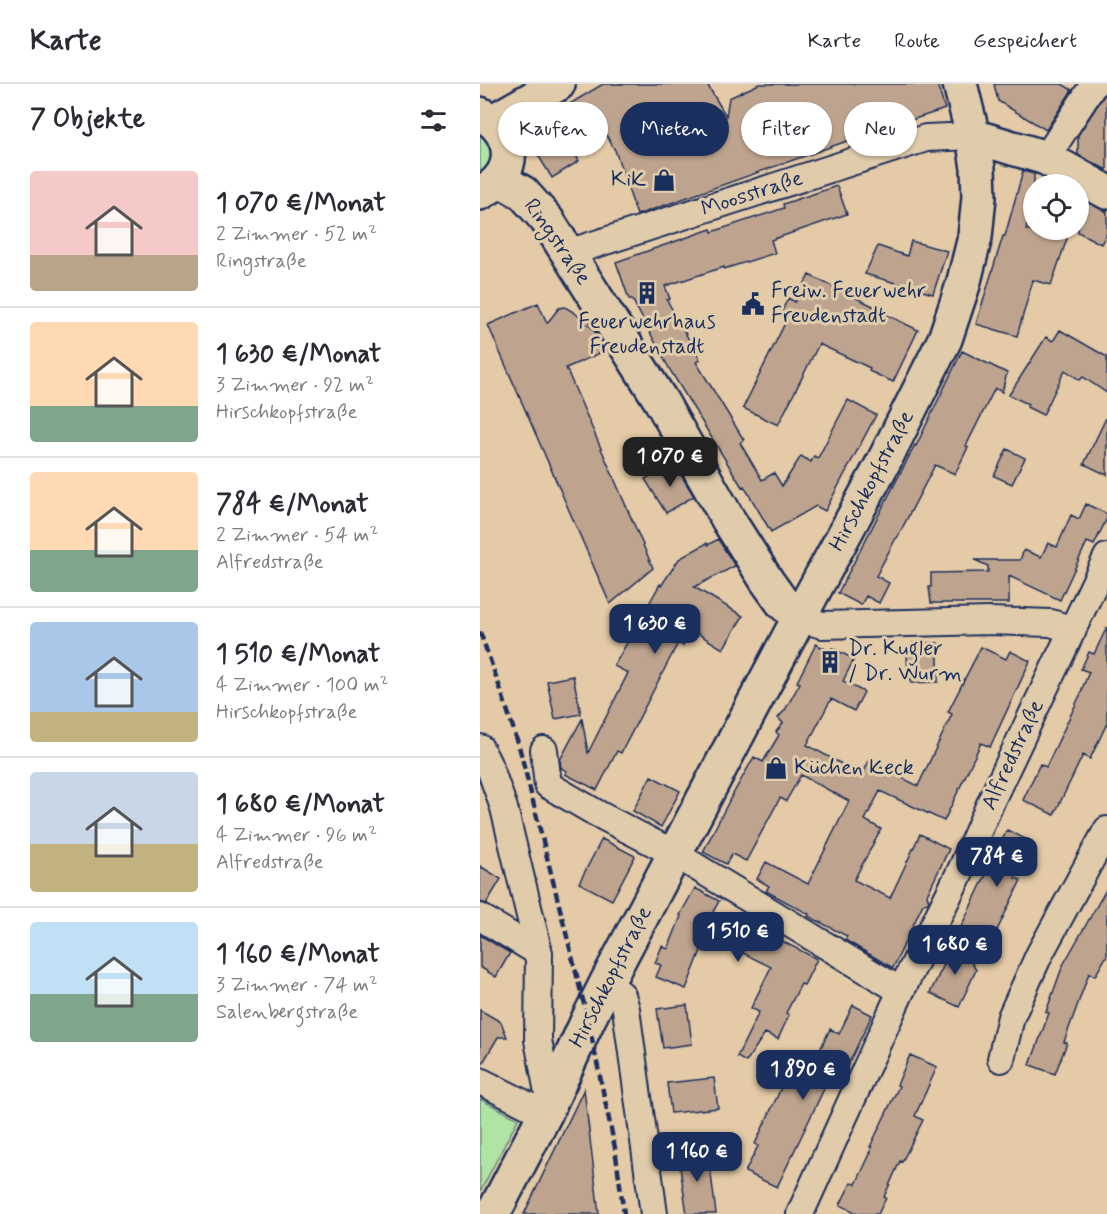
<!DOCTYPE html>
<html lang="de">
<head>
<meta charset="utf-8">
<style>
  :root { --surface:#fff; --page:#f7f7f7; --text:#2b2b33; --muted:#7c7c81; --line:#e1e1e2; --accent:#1b2f5e }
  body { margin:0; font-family:Mynerve,sans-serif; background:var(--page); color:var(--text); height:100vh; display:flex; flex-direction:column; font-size:22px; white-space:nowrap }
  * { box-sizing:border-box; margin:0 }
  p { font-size:20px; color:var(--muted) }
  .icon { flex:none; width:33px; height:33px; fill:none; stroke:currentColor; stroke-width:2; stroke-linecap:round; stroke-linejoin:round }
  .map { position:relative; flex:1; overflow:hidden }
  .drawer { display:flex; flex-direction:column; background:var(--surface); width:480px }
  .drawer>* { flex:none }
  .banner { position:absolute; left:18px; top:18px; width:519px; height:54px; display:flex; gap:12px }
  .controls { position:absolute; left:543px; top:90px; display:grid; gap:12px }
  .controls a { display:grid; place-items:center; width:66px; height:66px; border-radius:50%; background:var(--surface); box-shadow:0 2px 4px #0004; font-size:30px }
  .price { position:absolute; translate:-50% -51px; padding:0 14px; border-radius:12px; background:var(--accent); color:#fff; font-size:20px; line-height:39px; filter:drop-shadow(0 2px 3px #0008) }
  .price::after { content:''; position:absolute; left:50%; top:36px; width:18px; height:14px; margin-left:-9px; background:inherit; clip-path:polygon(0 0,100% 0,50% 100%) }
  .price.selected { background:#222; color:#fff }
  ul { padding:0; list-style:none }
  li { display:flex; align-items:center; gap:18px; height:150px; padding:0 30px }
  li+li { border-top:2px solid var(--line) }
  li span { display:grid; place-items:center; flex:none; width:168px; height:120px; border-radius:6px; color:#555 }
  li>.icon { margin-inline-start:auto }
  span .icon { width:72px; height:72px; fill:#fffc; stroke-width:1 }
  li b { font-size:26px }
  h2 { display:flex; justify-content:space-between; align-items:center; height:72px; padding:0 30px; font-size:26px }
  .pill { padding:0 21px; border-radius:27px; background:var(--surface); box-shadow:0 2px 4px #0004; font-size:21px; line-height:54px }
  .pill.selected { background:var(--accent); color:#fff }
  header { display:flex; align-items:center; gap:36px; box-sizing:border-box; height:84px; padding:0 30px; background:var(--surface); border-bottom:2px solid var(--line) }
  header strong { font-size:28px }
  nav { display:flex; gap:33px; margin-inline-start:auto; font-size:21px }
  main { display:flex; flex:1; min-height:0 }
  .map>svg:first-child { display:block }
  .green { fill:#b0e4a5; stroke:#668a82; stroke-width:1.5 }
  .building { fill:#bea48e; stroke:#1b2f5e; stroke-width:1.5 }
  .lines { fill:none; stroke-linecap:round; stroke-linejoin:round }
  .minor-casing { stroke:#1b2f5e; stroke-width:30 }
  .major-casing { stroke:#1b2f5e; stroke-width:38 }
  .minor { stroke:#e0ccaa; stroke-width:26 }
  .major { stroke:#e0ccaa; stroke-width:33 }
  .rail { stroke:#1b2f5e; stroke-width:4.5; stroke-dasharray:9 4.5; stroke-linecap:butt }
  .labels { text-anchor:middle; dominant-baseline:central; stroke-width:6; stroke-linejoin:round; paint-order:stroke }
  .poi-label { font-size:22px; fill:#1b2f5e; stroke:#e0ccaa; text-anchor:start }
  .street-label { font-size:22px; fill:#1b2f5e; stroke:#e0ccaa }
</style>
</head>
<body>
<header>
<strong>Karte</strong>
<nav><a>Karte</a><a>Route</a><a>Gespeichert</a></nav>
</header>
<main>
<section class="drawer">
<h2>7 Objekte<svg class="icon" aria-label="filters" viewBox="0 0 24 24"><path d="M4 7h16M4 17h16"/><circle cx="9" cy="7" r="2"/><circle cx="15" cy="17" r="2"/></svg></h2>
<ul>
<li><span style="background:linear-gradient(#f6c9c9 70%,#b9a48a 0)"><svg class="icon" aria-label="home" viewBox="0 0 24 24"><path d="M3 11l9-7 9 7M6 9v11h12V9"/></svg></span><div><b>1 070 €/Monat</b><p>2 Zimmer · 52 m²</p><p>Ringstraße</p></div></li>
<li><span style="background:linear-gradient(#ffd9b3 70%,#7fa58c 0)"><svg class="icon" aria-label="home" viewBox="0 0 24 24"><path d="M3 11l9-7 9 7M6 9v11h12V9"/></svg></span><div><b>1 630 €/Monat</b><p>3 Zimmer · 92 m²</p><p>Hirschkopfstraße</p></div></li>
<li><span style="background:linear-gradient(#ffd9b3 65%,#7fa58c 0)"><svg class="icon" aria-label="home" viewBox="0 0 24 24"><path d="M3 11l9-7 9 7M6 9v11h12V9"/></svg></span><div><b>784 €/Monat</b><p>2 Zimmer · 54 m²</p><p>Alfredstraße</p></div></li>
<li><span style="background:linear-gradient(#a9c7e8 75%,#c2b280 0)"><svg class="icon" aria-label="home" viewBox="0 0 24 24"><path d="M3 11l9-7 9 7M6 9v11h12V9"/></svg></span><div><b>1 510 €/Monat</b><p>4 Zimmer · 100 m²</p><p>Hirschkopfstraße</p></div></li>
<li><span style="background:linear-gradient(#c9d6e8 60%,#c2b280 0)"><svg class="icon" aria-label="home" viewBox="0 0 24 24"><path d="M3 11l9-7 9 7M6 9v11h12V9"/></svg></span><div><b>1 680 €/Monat</b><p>4 Zimmer · 96 m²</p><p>Alfredstraße</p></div></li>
<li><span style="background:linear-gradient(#bfe0f5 60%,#7fa58c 0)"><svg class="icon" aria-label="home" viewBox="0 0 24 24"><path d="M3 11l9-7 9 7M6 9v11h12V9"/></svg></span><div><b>1 160 €/Monat</b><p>3 Zimmer · 74 m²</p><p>Salenbergstraße</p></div></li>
</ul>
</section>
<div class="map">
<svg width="627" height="1130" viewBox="0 0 627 1130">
  <rect width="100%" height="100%" fill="#e4caa6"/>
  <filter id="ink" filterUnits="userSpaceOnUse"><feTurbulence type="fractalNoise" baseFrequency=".0167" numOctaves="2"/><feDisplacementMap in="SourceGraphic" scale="12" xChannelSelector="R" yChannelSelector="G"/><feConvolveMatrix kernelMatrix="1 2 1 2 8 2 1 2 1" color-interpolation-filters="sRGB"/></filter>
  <g filter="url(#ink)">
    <path class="green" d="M 0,43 L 17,73 L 0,97 Z
      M 0,1015 L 38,1035 L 0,1108 Z"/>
    <path class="building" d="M 123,0 L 227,0 L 246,32 L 249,14 L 279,0 L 457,0 L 465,25 L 370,56 L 157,131 L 135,66 L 110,24 L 84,51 L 99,77 L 72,94 L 52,61 L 58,57 L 52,47 L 63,41 L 61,37 Z
      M 514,0 L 582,0 L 592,6 L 566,46 L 518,17 Z
      M 627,7 L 627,86 L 598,71 L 598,51 Z
      M 543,87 L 554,90 L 554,118 L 546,146 L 590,146 L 571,201 L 553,196 L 537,252 L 496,240 L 523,152 L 525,152 Z
      M 357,102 L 367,130 L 291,156 L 295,169 L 244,185 L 244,183 L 185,202 L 190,215 L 187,216 L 220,276 L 216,278 L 264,356 L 260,359 L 282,396 L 294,389 L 302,402 L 321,372 L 331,378 L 334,372 L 338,374 L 368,316 L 396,331 L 345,427 L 336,422 L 291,448 L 264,402 L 262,403 L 190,286 L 152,215 L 149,215 L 136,178 L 231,145 L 232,148 L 304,124 L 303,120 Z
      M 598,114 L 627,128 L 627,149 L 621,160 L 598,148 Z
      M 431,157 L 467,167 L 453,210 L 385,190 L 398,162 L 427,172 Z
      M 329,191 L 393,222 L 393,224 L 438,246 L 413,298 L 389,287 L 390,284 L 339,260 L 298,341 L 263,324 L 308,233 L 301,229 L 308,214 L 315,218 Z
      M 58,219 L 67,239 L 79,224 L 85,223 L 95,229 L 113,245 L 127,266 L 86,284 L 173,484 L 130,520 L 8,241 Z
      M 580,246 L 627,273 L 627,309 L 603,293 L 600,296 L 585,286 L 563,331 L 547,323 L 548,320 L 529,311 L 566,253 L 573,257 Z
      M 482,267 L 527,289 L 522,308 L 515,304 L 486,362 L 488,363 L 475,390 L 455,381 L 417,454 L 416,454 L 396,492 L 409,499 L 399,519 L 386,512 L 381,521 L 358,509 L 435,361 L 436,362 Z
      M 627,332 L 627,391 L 604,380 Z
      M 527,365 L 545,374 L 532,400 L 514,392 Z
      M 193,378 L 214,412 L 186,429 L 165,395 Z
      M 606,420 L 627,430 L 627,434 L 614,461 L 607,458 L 580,516 L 529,492 L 529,519 L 451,519 L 449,503 L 451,503 L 451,489 L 508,488 L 508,482 L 495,476 L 540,476 L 544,466 L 561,473 L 568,459 L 577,463 L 591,431 L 599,435 Z
      M 238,455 L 255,482 L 214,503 L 263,532 L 243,565 L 212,546 L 203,562 L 198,559 L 141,669 L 137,667 L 117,706 L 85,690 L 87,687 L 81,684 L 80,676 L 102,635 L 108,669 L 148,589 L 134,582 L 180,500 L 181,502 L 199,475 L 227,459 L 228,461 Z
      M 627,543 L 627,639 L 610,675 L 603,671 L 574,731 L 543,716 L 560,680 L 566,683 L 603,605 L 602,605 L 609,588 L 601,585 L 609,568 L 614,570 Z
      M 433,559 L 458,559 L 458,598 L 431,599 L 431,594 L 428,594 L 427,569 L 434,569 Z
      M 336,560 L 350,568 L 352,564 L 374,575 L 363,597 L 384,608 L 374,627 L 351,615 L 327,661 L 382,691 L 389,677 L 438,702 L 472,630 L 468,628 L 501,563 L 526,575 L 530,567 L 550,577 L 510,663 L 501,659 L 464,737 L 400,707 L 385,736 L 401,745 L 374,796 L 410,814 L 440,750 L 469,765 L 447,811 L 449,817 L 448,819 L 443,820 L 413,884 L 365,856 L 367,852 L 328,832 L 329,830 L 286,807 L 289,802 L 277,795 L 286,778 L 328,800 L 369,717 L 321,691 L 306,717 L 300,714 L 266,777 L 252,770 L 246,780 L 223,768 L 249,717 L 274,673 L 283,678 L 299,651 L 296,648 L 303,639 L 298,634 L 305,626 L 320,599 L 317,598 Z
      M 93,592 L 101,630 L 75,635 L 67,597 Z
      M 171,692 L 200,707 L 181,743 L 153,727 Z
      M 527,746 L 552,758 L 535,794 L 541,796 L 511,859 L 480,845 Z
      M 122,755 L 155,772 L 132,816 L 99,799 Z
      M 0,782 L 21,795 L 6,820 L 0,818 Z
      M 215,804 L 239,817 L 232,830 L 264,846 L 269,838 L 293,850 L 292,852 L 337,875 L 324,901 L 321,900 L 306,929 L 309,931 L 298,955 L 285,949 L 266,978 L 257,973 L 279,928 L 271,924 L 291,883 L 227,851 L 206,905 L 176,893 L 181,881 L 175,879 L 182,862 L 188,865 L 201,832 L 200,831 Z
      M 627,804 L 627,871 L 615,892 L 609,889 L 584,958 L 587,959 L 575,990 L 550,981 L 569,929 L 566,928 L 583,881 Z
      M 0,851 L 30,869 L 16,893 L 0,883 Z
      M 477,854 L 496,886 L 479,923 L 450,909 Z
      M 207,921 L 212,960 L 183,964 L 177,925 Z
      M 373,921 L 392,931 L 366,985 L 356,980 L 297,1103 L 265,1088 L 278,1062 L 275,1060 L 309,987 L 326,995 L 350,945 L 359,950 Z
      M 0,926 L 21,938 L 27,953 L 18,953 L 1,982 L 0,982 Z
      M 430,971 L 457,983 L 435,1032 L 443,1036 L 422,1078 L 420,1077 L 404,1113 L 406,1114 L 398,1130 L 379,1130 L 360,1121 L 371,1099 L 376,1100 L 391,1068 L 390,1068 L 392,1063 L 390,1063 L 419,1002 L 417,1001 Z
      M 234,994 L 238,1024 L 191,1029 L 187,999 Z
      M 104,1005 L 119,1130 L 44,1130 Z
      M 228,1066 L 236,1130 L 207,1130 L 198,1070 Z"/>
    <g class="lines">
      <g class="minor-casing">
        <path id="minor" d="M 566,74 L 614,0
          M 88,169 L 446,54 L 493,52
          M 319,534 L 342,541 L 510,537 L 571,539 L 593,546
          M 0,664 L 10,684 L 24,724 L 59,869 L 58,956 L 70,1019
          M 64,666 L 68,701 L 118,730 L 195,770 L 421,907
          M 0,833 L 59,869
          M 127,898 L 142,911 L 146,925 L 174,1130
          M 521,975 L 531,933 L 559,871 L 627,746
          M 0,997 L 65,1030
          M 320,1130 L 421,907 L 482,784 L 513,713 L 627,473"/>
      </g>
      <g class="major-casing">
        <path id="major" d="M 0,30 C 25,41 38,71 20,94 C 15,101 7,105 0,109
          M 13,37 L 78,0
          M 493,52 L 566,74 L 627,108
          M 19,95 L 43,109 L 67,136 L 181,317 L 249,437 L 287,497 L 302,518 L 319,534
          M 13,1130 L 65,1030 L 108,936 L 127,898 L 319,534 L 404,377 L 465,255 L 483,201 L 495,153 L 499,113 L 498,84 L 493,52 L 480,0"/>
      </g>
      <use href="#minor" class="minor"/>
      <use href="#major" class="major"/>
      <path class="rail" d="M 0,548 L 19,601 L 39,662 L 108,936 L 135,1064 L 144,1130"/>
    </g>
  </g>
  <defs>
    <g id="shop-bare" transform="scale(1.8)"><path d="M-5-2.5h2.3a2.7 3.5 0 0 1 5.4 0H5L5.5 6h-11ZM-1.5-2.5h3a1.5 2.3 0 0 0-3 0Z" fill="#1b2f5e" stroke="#e0ccaa" stroke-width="2.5" paint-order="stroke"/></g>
    <g id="building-bare" transform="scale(1.8)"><path d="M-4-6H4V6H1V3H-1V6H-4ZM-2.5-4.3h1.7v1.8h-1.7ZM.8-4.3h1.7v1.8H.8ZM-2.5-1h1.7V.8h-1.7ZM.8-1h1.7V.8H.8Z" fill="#1b2f5e" stroke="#e0ccaa" stroke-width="2.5" paint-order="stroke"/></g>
    <g id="civic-bare" transform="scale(1.8)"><path d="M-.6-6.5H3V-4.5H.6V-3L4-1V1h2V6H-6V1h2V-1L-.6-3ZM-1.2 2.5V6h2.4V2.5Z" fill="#1b2f5e" stroke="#e0ccaa" stroke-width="2.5" paint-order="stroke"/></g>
  </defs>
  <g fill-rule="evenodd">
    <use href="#shop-bare" x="184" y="96"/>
    <use href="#building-bare" x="167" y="209"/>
    <use href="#civic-bare" x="273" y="220"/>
    <use href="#building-bare" x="350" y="578"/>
    <use href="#shop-bare" x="296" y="684"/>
  </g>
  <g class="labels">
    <g class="poi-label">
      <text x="166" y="96" text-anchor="end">KiK</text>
      <text x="291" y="207">Freiw. Feuerwehr<tspan x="291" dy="25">Freudenstadt</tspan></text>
      <text x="167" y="238" text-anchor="middle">Feuerwehrhaus<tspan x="167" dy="25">Freudenstadt</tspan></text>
      <text x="368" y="565">Dr. Kugler<tspan x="368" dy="25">/ Dr. Wurm</tspan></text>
      <text x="314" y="684">Küchen Keck</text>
    </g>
    <g class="street-label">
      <text transform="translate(272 110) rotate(-18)">Moosstraße</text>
      <text transform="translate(77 158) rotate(55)">Ringstraße</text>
      <text transform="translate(392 397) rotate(-62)">Hirschkopfstraße</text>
      <text transform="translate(533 671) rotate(-65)">Alfredstraße</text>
      <text transform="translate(131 893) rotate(-63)">Hirschkopfstraße</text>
    </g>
  </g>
</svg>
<div class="controls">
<a><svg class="icon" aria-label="locate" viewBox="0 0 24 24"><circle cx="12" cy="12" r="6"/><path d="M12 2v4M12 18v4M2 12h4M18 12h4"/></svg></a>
</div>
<b class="price selected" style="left:190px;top:404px">1 070 €</b>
<b class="price" style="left:175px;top:571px">1 630 €</b>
<b class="price" style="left:517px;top:804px">784 €</b>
<b class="price" style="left:258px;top:879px">1 510 €</b>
<b class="price" style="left:475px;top:892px">1 680 €</b>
<b class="price" style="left:323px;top:1017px">1 890 €</b>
<b class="price" style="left:217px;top:1099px">1 160 €</b>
<div class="banner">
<a class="pill">Kaufen</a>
<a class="pill selected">Mieten</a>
<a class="pill">Filter</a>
<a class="pill">Neu</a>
</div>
</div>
</main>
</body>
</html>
